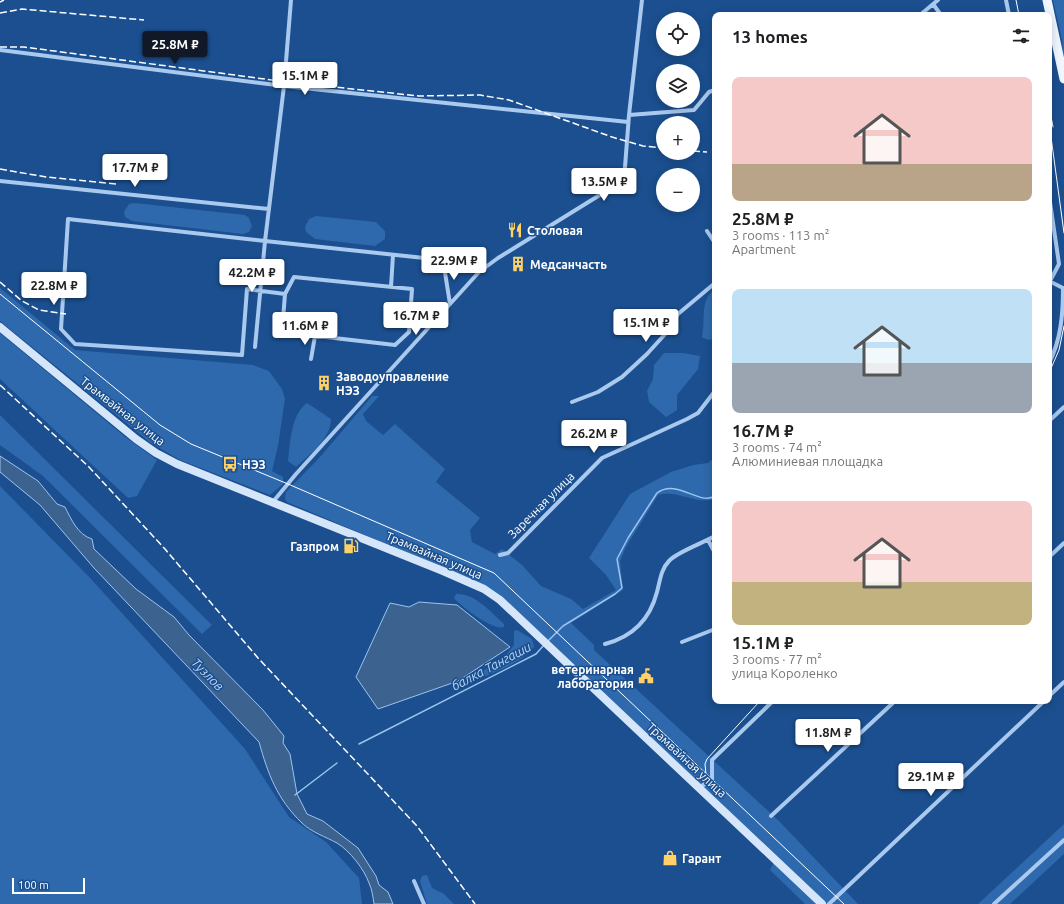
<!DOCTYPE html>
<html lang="en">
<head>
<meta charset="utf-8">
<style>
  :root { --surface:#fff; --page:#f6f6f6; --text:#202124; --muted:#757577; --accent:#111827 }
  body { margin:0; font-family:Ubuntu,sans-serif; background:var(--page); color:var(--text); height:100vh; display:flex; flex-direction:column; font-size:15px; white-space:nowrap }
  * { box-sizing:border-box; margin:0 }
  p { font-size:13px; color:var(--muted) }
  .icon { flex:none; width:22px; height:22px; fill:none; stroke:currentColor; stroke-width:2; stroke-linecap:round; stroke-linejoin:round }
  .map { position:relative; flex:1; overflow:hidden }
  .panel { position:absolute; left:712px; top:12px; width:340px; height:692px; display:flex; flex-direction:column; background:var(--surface); border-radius:8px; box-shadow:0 2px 10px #0003 }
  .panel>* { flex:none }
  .controls { position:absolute; left:656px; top:12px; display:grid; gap:8px }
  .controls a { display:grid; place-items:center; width:44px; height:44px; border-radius:50%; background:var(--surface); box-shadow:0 2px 10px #0003; font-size:20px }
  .scale { position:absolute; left:12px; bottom:10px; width:73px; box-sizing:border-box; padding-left:4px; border:2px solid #fff; border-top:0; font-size:11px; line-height:14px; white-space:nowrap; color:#fff; -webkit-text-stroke:3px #1b4f8f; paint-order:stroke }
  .price { position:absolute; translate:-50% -34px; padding:0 9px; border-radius:4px; background:#fff; color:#222; font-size:13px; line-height:26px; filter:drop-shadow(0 1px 2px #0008) }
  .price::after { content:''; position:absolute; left:50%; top:24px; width:12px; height:9px; margin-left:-6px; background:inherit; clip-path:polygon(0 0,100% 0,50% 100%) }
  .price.on { background:var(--accent); color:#fff }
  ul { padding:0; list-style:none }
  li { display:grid; align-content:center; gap:8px; height:212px; padding:0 20px }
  li span { display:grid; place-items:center; height:124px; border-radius:8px; color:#555 }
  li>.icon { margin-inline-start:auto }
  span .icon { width:72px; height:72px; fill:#fffc; stroke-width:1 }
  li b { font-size:17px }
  h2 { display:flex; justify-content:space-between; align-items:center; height:48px; padding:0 20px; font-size:17px }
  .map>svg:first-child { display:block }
  .green { fill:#2e69ad }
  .water { fill:#3c6290; stroke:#9cc4f0 }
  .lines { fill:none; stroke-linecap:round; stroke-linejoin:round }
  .stream { stroke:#9cc4f0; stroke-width:1.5 }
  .street { stroke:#a9c9ee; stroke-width:4 }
  .secondary { stroke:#d6e6fa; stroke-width:8 }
  .primary { stroke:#f0f6ff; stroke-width:9 }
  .tram { stroke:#fff; stroke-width:1 }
  .rail { stroke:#fff; stroke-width:1.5; stroke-dasharray:7 3; stroke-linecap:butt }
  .labels { text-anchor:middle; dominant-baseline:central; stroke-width:3; stroke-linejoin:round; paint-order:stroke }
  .poi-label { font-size:12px; font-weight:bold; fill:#fff; stroke:#1b4f8f; text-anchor:start }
  .street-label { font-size:12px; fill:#fff; stroke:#1b4f8f }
  .water-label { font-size:13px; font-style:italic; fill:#b5d3f5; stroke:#1b4f8f }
</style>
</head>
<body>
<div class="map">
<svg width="1064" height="904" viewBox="0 0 1064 904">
  <rect width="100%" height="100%" fill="#1b4f8f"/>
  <path class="green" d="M 1053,0 L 1064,0 L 1064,60 L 1062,40 Z
    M 135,203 L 245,215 L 249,218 L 252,226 L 249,232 L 243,234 L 132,221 L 125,217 L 124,212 L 129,204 Z
    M 316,216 L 376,222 L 385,231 L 385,239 L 375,246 L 315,239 L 306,232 L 305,227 L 309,219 Z
    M 0,288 L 75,350 L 253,365 L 269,371 L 282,389 L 285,399 L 278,446 L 272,471 L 283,477 L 283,484 L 270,495 L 180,460 L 151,443 L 0,321 Z
    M 715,289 L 715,338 C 710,341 707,340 702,337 C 706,320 699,300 715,289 Z
    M 0,333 L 124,436 L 157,460 L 137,496 L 128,498 L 0,379 Z
    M 664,353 L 683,353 L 700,356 L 698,369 L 677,395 L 677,410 L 666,417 L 649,402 L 647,391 L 653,379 L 654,365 Z
    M 372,396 L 379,396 L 363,414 L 366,421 L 383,435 L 395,424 L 445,469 L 436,482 L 480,518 L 470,530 L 472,542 L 495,554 L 502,549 L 522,565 L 541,586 L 571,599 L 583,609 L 616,590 L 606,575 L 589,558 L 630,494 L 671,472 L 693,465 L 708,463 L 715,457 L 715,499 C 696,505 677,489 658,495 L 626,547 L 620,561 L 623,590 L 571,623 L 594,645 L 594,650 L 779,821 L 858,904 L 826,904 L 486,586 L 287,502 L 285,499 L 286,492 L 320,457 Z
    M 307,403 L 331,419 C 331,439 309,455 296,467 L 288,461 C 290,443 291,414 307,403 Z
    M 0,415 L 212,625 L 202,634 L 43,476 L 0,445 Z
    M 0,486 L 92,580 L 245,749 L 289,817 L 326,842 L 359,878 L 362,904 L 0,904 Z
    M 456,594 C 475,593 491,612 504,624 L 504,627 C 493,631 462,607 454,598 Z
    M 517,630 L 532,639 L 534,647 C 519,665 492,673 470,682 L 474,677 L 506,655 L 514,645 L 514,631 Z
    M 1064,824 L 1064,854 L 1010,904 L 978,904 Z
    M 774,862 L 818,904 L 805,904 L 770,870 Z
    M 427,875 L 432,888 L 444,894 L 454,904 L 427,904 L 420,881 L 422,876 Z"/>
  <path class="water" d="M 0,456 L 38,481 L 57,504 L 65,507 C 71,519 78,535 92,539 L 94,549 L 136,589 L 174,617 L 189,635 L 263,710 L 284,736 L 283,743 L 290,754 L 297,794 L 307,814 L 323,821 L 358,848 L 376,876 L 379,885 L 388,892 L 393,904 L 374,904 C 373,897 372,889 369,883 C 364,869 350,851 337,843 C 326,837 311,832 302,823 C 277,799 268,774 259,742 L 94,568 L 40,505 L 0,472 Z
    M 419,602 L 457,605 L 510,647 L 458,681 L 378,709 L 356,677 L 390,603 L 409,607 Z"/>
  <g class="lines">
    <path class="stream" d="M 1049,88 L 1051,84
      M 548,641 L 563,626 L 615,594 L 622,588 L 617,559 L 628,538 L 657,493 C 677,478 699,506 715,496
      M 359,744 L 536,654 L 544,645
      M 295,795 L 337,763"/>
    <path class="street" d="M 1006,0 L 1009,15
      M 933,4 L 941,15
      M 920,15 L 938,0
      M 0,50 L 284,86 L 291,0
      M 629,115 L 642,0
      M 0,181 L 269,209
      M 1049,195 L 1059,264 L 1049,283
      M 707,231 L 715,243
      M 391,287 L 393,255
      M 450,304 L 443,260 L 265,241 L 284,86 L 628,122
      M 255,347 L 265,241 L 68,219 L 61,329 L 75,344 L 242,355 L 247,289 L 285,294 L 282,332 L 395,345 L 409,332 L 412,289 L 294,277 L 285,294
      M 311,359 L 315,336
      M 1049,363 C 1061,340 1063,314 1063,288 L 1051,282
      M 572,402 L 598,392 L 622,377 L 647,354 L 667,332 L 678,314 L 715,283
      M 1049,421 L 1064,407
      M 272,503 L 296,474 L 479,272 L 498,258 L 624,180 L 629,115 L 694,110 L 709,92 L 715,90
      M 708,540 L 715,553
      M 500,555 L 508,553 L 602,458 L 687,419 L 698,413 L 715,391
      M 1049,557 L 1064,543
      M 682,642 L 715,629
      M 605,644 C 632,637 650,619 657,592 C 660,581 661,569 669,561 C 675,553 705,542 715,536
      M 1049,696 L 1064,682
      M 699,788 L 712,779 L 712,760 L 717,755 L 773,701
      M 771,816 L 895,701
      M 414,881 L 424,904
      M 829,904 L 1044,701
      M 994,904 L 1064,840"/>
    <path class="secondary" d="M 0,327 L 136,439 L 156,453 L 177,464 L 443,571 L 484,589 L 500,600 L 822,904"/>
    <path class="primary" d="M 1047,0 L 1064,79"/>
    <path class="tram" d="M 1016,0 L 1019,15
      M 1049,106 L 1053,127
      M 1049,122 L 1064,233
      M 0,294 L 160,425 L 191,444 L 288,484 L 494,573 L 844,904
      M 1049,373 L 1059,350 L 1064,326
      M 706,775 L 705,764 L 707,759 L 760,701"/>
    <path class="rail" d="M 0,2 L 4,0
      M 0,13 L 22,9 L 144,20
      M 0,47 L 24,47 L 287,82 L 419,96 L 480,95 L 509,100 L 612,137 L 643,146 L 663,148
      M 693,151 L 707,152
      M 0,169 L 46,177 L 117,184
      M 0,282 L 22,301 L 39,310 L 66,314
      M 0,385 L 89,467 L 165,549 L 258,658 L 417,826 L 475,904"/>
  </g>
  <defs>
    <g id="restaurant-bare" transform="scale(1.2)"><path d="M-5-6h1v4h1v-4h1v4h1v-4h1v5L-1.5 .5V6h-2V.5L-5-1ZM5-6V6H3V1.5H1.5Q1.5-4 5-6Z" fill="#ffd166" stroke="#1b4f8f" stroke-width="2.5" paint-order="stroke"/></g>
    <g id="building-bare" transform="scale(1.2)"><path d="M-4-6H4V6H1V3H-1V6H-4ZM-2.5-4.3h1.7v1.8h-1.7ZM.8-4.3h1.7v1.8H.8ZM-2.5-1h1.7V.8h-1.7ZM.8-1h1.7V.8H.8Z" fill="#ffd166" stroke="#1b4f8f" stroke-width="2.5" paint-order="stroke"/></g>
    <g id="bus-bare" transform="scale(1.2)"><path d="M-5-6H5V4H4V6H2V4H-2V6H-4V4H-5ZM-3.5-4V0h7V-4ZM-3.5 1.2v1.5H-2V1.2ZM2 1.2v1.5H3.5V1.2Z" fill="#ffd166" stroke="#1b4f8f" stroke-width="2.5" paint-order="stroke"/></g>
    <g id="fuel-bare" transform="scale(1.2)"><path d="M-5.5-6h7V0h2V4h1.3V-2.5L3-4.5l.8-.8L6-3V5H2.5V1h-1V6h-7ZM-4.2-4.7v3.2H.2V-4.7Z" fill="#ffd166" stroke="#1b4f8f" stroke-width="2.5" paint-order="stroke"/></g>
    <g id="civic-bare" transform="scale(1.2)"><path d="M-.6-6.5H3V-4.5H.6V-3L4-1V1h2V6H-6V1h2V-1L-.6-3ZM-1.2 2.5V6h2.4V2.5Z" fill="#ffd166" stroke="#1b4f8f" stroke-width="2.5" paint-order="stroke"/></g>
    <g id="shop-bare" transform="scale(1.2)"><path d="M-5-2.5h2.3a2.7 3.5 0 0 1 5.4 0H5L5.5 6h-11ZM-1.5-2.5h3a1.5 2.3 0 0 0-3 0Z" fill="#ffd166" stroke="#1b4f8f" stroke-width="2.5" paint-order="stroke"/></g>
  </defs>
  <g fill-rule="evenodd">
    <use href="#restaurant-bare" x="515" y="230"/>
    <use href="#building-bare" x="518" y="264"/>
    <use href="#building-bare" x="324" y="383"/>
    <use href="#bus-bare" x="230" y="464"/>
    <use href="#fuel-bare" x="351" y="546"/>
    <use href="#civic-bare" x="646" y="676"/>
    <use href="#shop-bare" x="670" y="858"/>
  </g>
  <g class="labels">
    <g class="poi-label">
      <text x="527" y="230">Столовая</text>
      <text x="530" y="264">Медсанчасть</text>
      <text x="336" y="376">Заводоуправление<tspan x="336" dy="14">НЭЗ</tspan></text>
      <text x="242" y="464">НЭЗ</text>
      <text x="339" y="546" text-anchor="end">Газпром</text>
      <text x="634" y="669" text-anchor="end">ветеринарная<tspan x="634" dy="14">лаборатория</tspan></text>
      <text x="682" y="858">Гарант</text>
    </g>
    <g class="street-label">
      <text transform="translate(123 411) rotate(38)">Трамвайная улица</text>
      <text transform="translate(541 505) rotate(-45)">Заречная улица</text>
      <text transform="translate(434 555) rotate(23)">Трамвайная улица</text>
      <text transform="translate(687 760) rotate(43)">Трамвайная улица</text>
    </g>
    <g class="water-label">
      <text transform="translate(491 666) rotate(-28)">балка Тангаши</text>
      <text transform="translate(208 674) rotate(45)">Тузлов</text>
    </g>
  </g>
</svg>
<div class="controls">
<a><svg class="icon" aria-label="locate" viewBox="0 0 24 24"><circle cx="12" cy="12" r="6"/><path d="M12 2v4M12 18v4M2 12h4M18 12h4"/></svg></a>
<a><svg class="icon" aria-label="layers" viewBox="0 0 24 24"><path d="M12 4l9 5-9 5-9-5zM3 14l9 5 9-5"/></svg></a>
<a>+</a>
<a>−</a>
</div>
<div class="scale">100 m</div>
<b class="price on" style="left:175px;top:65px">25.8M ₽</b>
<b class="price" style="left:305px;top:96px">15.1M ₽</b>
<b class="price" style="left:135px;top:188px">17.7M ₽</b>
<b class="price" style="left:604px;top:202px">13.5M ₽</b>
<b class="price" style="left:454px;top:281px">22.9M ₽</b>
<b class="price" style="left:252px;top:293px">42.2M ₽</b>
<b class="price" style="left:54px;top:306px">22.8M ₽</b>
<b class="price" style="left:416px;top:336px">16.7M ₽</b>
<b class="price" style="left:646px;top:343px">15.1M ₽</b>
<b class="price" style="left:305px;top:346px">11.6M ₽</b>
<b class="price" style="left:594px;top:454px">26.2M ₽</b>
<b class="price" style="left:828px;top:753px">11.8M ₽</b>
<b class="price" style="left:931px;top:797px">29.1M ₽</b>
<section class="panel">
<h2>13 homes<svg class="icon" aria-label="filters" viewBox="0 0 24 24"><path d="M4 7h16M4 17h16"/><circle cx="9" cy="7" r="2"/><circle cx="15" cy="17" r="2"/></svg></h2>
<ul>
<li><span style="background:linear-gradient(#f6c9c9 70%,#b9a48a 0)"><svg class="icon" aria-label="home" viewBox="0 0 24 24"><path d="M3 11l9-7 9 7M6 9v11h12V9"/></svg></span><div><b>25.8M ₽</b><p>3 rooms · 113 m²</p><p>Apartment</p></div></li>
<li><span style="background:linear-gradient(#bfe0f5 60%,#9aa5b1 0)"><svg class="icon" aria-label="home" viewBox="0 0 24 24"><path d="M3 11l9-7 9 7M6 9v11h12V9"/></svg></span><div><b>16.7M ₽</b><p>3 rooms · 74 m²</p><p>Алюминиевая площадка</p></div></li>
<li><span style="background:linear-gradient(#f6c9c9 65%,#c2b280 0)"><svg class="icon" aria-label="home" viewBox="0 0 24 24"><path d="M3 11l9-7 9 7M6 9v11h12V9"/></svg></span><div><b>15.1M ₽</b><p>3 rooms · 77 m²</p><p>улица Короленко</p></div></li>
</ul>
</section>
</div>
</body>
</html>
